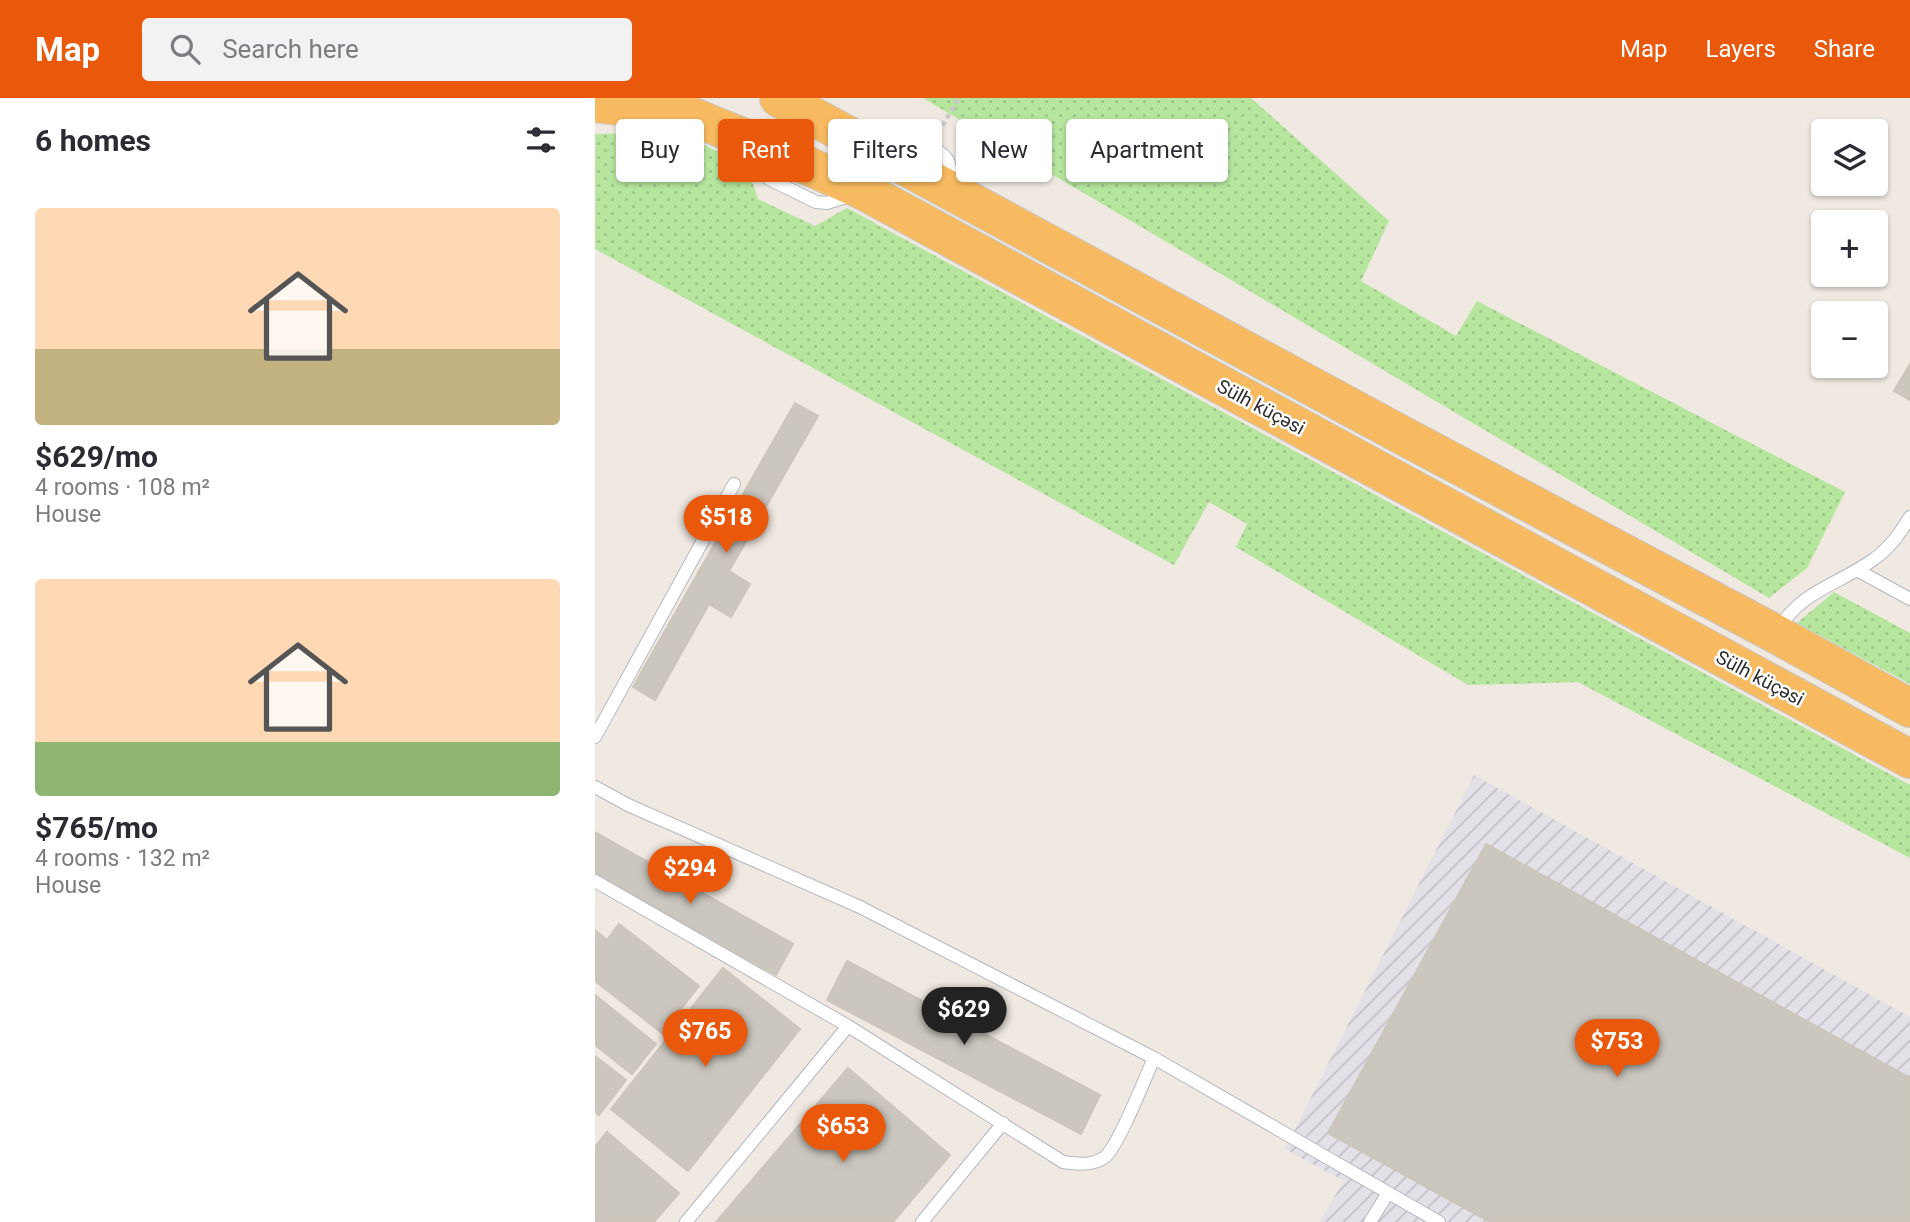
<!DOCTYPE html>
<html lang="en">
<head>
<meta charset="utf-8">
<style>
  :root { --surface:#fff; --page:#f2f2f3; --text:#2b2b33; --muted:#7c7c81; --accent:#ea580c }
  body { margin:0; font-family:Roboto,sans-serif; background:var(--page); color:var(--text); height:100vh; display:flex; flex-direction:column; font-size:26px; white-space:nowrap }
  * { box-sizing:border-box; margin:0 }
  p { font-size:23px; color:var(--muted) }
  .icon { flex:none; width:38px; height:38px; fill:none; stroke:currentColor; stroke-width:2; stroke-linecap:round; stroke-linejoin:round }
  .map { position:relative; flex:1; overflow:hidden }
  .panel { display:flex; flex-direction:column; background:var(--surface); width:595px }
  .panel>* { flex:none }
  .hud { position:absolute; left:21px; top:21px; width:665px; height:63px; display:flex; gap:14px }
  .tools { position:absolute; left:1216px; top:21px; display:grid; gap:14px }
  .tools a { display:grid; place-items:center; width:77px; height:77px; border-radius:7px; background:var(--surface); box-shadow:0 2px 5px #0004; font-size:35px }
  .price { position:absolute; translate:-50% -60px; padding:0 16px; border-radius:24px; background:var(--accent); color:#fff; font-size:23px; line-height:46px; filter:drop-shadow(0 2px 4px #0008) }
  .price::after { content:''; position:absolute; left:50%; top:42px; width:21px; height:16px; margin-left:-10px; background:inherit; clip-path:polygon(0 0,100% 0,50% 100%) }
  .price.current { background:#222; color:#fff }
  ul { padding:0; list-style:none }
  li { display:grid; align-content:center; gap:14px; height:371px; padding:0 35px }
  li span { display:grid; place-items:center; height:217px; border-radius:7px; color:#555 }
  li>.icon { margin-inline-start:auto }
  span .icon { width:126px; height:126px; fill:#fffc; stroke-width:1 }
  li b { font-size:30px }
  h2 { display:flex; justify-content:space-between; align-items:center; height:84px; padding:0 35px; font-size:30px }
  .tag { padding:0 24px; border-radius:7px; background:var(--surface); box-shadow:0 2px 5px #0004; font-size:24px; line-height:63px }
  .tag.current { background:var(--accent); color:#fff }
  header { display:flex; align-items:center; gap:42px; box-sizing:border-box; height:98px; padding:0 35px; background:var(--accent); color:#fff }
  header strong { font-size:33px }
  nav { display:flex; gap:38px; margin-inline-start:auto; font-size:24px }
  .search { width:490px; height:63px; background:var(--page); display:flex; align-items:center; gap:18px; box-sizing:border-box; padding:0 24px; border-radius:7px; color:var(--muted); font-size:26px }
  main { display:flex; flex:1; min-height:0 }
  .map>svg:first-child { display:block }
  .industrial { fill:url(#industrial-furrows) }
  .grass { fill:url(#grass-dots) }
  .building { fill:#cbc7bf; stroke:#cbc5ba; stroke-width:2 }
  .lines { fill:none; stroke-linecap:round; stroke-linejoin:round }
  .service-casing { stroke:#b4b7c1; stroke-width:14 }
  .trunk-casing { stroke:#c9c9c9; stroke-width:40 }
  .path { stroke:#c9c9c9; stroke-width:4.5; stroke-dasharray:5 3.5; stroke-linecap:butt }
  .service { stroke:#fff; stroke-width:12 }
  .trunk { stroke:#f8ba60; stroke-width:38 }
  .labels { text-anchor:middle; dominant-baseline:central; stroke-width:5; stroke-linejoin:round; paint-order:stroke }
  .street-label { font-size:19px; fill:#2e2e2e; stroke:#fff }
</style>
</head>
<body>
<header>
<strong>Map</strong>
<div class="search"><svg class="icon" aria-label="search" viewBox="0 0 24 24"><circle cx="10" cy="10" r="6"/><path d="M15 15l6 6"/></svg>Search here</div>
<nav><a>Map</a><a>Layers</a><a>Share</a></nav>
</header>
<main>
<section class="panel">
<h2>6 homes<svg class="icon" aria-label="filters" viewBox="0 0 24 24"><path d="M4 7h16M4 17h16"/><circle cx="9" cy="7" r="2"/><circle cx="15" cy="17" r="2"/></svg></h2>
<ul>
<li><span style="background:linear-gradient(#ffd9b3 65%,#c2b280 0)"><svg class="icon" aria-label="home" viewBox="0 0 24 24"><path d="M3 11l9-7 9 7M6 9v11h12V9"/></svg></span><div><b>$629/mo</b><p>4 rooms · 108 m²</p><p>House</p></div></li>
<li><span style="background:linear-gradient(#ffd9b3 75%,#8fb573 0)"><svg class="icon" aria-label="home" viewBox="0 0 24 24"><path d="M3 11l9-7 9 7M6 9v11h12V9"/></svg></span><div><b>$765/mo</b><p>4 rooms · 132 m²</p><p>House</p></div></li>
</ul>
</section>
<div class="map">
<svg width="1315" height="1124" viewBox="0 0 1315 1124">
  <defs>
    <pattern id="industrial-furrows" width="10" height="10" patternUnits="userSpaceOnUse" patternTransform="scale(1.75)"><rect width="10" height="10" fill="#e3e1e8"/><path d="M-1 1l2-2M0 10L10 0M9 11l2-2" fill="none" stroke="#c3c1c7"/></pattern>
    <pattern id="grass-dots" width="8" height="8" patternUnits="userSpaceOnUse" patternTransform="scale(1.75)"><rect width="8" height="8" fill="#b6e59e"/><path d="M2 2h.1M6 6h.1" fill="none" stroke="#9dc588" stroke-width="1.8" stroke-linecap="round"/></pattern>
  </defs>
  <rect width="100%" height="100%" fill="#efe9e1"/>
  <path class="industrial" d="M 879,677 L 1315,919 L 1315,1124 L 724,1124 L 749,1083 L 690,1051 Z"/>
  <path class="grass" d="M 328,0 L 656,0 L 794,123 L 766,183 L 861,238 L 882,203 L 1250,394 L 1212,470 L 1174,500 Z
    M 41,35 L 102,43 L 145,65 L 155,77 L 163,101 L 220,128 L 252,110 L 1315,687 L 1315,760 L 983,584 L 873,587 L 641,449 L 652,426 L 614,404 L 579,467 L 0,151 L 0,36 Z
    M 1239,494 L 1315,535 L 1315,586 L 1202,525 Z"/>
  <path class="building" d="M 1315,266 L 1315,302 L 1299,293 Z
    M 200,305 L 223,318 L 134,473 L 155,486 L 136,519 L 114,506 L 60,602 L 38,589 Z
    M 0,734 L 198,846 L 181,877 L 0,775 Z
    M 891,746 L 1315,980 L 1315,1124 L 895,1124 L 733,1035 Z
    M 24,826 L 104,888 L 67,935 L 0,883 L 0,832 L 12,842 Z
    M 252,863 L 505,997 L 486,1036 L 232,902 Z
    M 128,870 L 205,931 L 93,1073 L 16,1011 Z
    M 0,897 L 61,946 L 37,976 L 0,947 Z
    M 0,958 L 31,982 L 4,1017 L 0,1014 Z
    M 253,970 L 355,1057 L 298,1124 L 121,1124 Z
    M 12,1034 L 84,1095 L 59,1124 L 0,1124 L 0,1049 Z"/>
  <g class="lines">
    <g class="service-casing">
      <path id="service" d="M 270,37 C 278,34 287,29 296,30 C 307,30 349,53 353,63 C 356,69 356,79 357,85
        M 163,55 L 169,73 L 174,81 L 221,104 L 232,105 L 254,98
        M 1262,472 L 1315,501
        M 1182,532 C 1210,490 1242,488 1279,461 C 1295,450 1305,435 1315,419
        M 0,639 L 139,386
        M 0,689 L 33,707 L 265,809 L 559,960 L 844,1124
        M 0,783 L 253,928 L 468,1064 C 482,1066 498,1068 510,1059 C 524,1047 550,980 559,960
        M 91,1124 L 253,928
        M 327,1124 L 408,1025
        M 775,1124 L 793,1095"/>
    </g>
    <g class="trunk-casing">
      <path id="trunk" d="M 184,0 L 803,335 L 1179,535 L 1315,610
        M 0,5 L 93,17 L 155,42 L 269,93 L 1315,661"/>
    </g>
    <path class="path" d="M 343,35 L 364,0"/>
    <use href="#service" class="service"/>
    <use href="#trunk" class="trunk"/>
  </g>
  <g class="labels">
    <g class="street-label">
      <text transform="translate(666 309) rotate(28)">Sülh küçəsi</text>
      <text transform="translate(1165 580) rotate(28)">Sülh küçəsi</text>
    </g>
  </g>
</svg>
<div class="tools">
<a><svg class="icon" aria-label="layers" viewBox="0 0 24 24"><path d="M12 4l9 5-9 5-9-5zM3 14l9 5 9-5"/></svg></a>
<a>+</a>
<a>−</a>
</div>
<b class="price" style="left:131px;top:457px">$518</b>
<b class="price" style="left:95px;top:808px">$294</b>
<b class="price current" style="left:369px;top:949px">$629</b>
<b class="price" style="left:110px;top:971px">$765</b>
<b class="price" style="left:1022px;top:981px">$753</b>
<b class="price" style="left:248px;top:1066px">$653</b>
<div class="hud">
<a class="tag">Buy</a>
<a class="tag current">Rent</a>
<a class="tag">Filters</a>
<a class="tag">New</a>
<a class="tag">Apartment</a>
</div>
</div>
</main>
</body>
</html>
